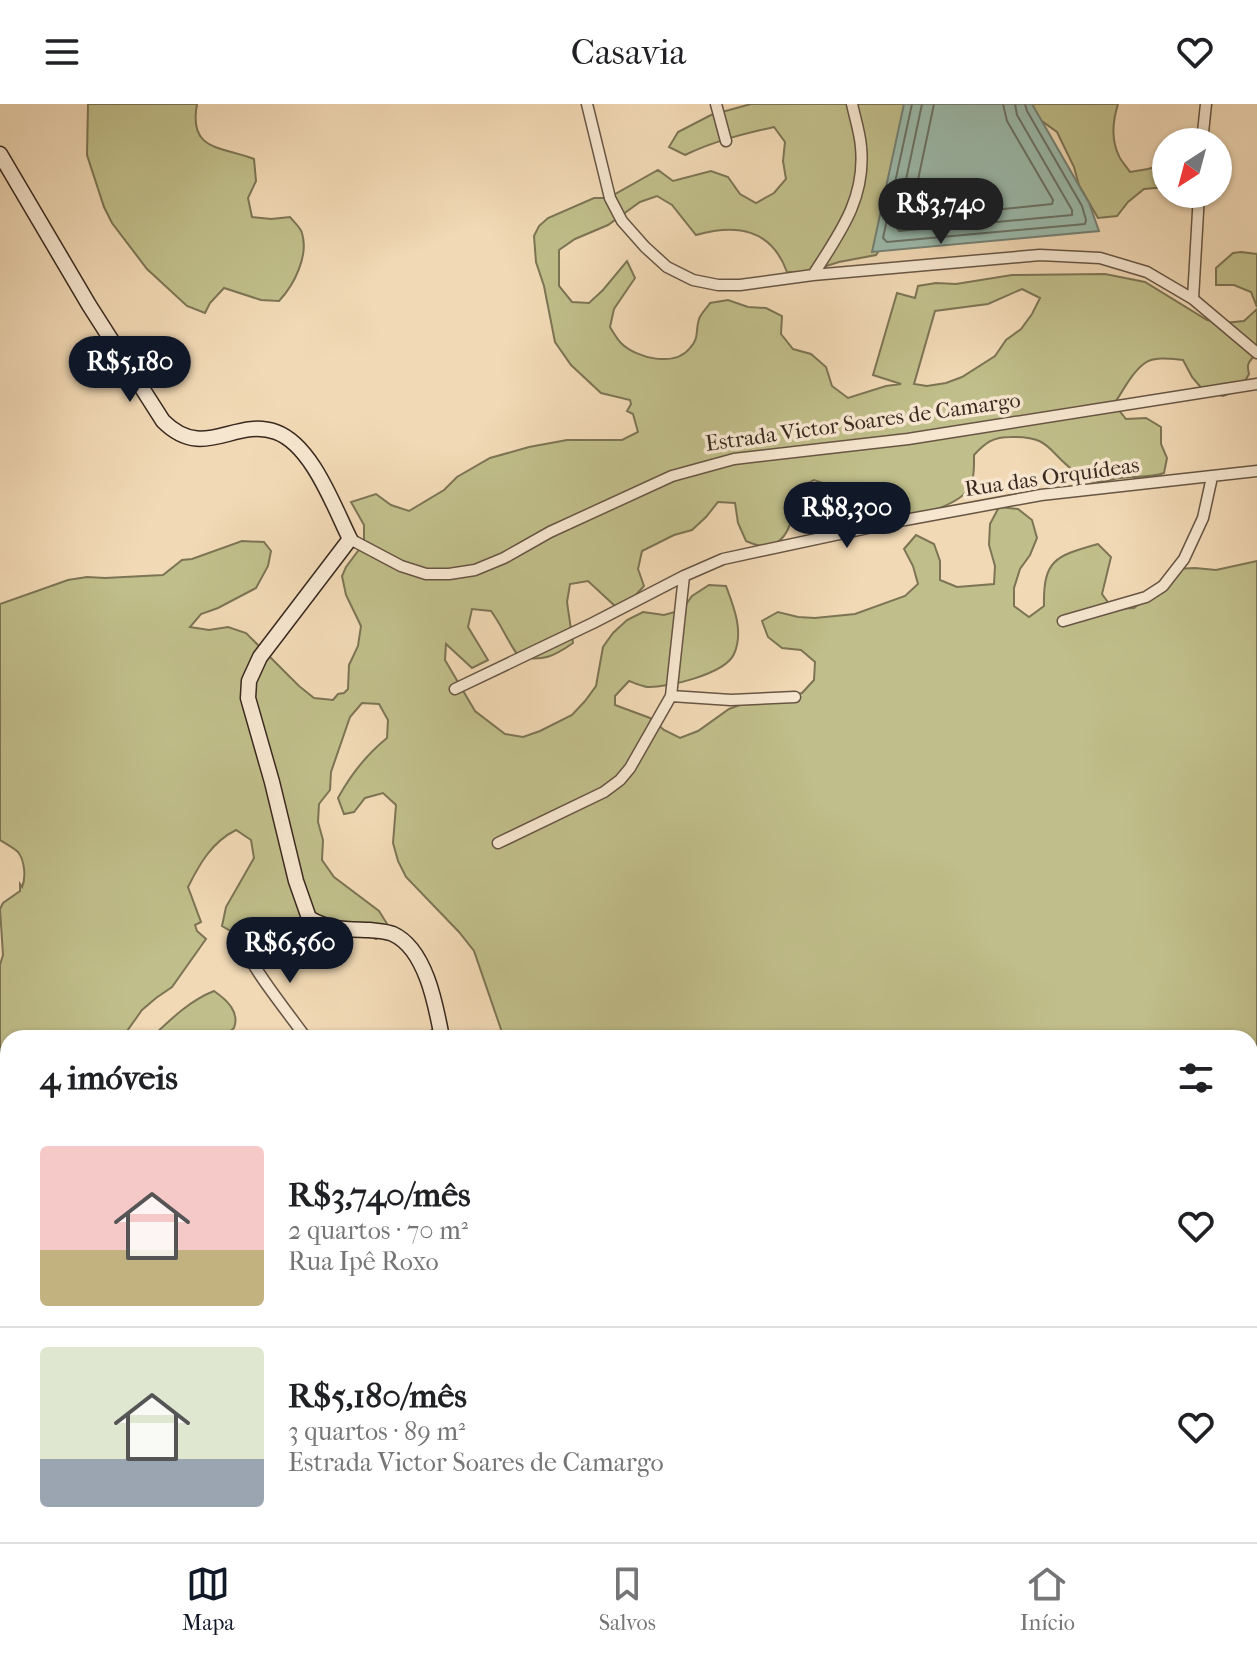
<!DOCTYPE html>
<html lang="pt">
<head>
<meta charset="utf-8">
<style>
  :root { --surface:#fff; --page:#f6f6f6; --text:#202124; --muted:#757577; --line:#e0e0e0; --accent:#111827 }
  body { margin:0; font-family:"IM FELL French Canon",serif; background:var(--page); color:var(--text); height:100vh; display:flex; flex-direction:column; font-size:30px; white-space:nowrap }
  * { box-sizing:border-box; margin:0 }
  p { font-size:26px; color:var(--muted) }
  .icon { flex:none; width:44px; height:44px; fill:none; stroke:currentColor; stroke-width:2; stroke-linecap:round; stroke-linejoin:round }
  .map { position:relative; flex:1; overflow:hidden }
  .drawer { position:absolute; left:0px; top:926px; width:1258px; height:512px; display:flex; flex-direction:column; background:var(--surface); border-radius:24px 24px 0 0; box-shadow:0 2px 6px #0004 }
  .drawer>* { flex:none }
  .needle { width:52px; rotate:216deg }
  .controls { position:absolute; left:1152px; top:24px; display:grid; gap:16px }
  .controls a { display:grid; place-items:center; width:80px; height:80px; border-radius:50%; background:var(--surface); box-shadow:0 2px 6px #0004; font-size:40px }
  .price { position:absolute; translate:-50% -68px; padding:0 18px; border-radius:28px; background:var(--accent); color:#fff; font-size:26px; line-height:52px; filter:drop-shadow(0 2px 4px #0008) }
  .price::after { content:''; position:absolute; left:50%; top:48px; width:24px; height:18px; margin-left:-12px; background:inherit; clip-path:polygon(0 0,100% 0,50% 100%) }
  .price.active { background:#222; color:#fff }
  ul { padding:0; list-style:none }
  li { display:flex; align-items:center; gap:24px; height:200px; padding:0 40px }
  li+li { border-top:2px solid var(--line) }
  li span { display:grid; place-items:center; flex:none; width:224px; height:160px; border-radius:8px; color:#555 }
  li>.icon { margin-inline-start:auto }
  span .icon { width:96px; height:96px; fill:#fffc; stroke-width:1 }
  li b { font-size:34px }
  h2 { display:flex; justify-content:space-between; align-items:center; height:96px; padding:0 40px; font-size:34px }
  header { display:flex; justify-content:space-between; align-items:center; height:104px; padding:0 40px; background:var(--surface); font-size:36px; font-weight:600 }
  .tab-bar { display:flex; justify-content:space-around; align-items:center; height:112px; border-top:2px solid var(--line); background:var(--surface); font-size:22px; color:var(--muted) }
  .tab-bar a { display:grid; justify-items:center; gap:4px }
  .tab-bar .active { color:var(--accent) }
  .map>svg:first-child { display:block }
  .green { fill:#c0be8a; stroke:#7c7454; stroke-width:2; fill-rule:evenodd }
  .water { fill:#9bbaac; stroke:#748074; stroke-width:2 }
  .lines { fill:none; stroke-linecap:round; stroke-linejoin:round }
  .shore { stroke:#6a7266; stroke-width:2 }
  .minor-casing { stroke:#675544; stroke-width:13 }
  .tertiary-casing { stroke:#675544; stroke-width:17 }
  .secondary-casing { stroke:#39291f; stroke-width:17 }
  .minor { stroke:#f6e6cf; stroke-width:10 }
  .tertiary { stroke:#f6e6cf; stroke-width:14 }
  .secondary { stroke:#f6e6cf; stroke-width:14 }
  .labels { text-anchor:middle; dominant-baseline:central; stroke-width:7; stroke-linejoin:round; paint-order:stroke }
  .street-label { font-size:22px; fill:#39291f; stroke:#f6e6cf }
</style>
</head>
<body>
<header><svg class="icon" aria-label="menu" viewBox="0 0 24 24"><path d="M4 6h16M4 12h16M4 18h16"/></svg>Casavia<svg class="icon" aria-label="heart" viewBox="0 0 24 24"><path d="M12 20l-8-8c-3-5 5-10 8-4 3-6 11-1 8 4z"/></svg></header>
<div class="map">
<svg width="1257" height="1438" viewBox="0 0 1257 1438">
  <rect width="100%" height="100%" fill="#f1d9b5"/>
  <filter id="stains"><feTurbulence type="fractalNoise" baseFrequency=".0025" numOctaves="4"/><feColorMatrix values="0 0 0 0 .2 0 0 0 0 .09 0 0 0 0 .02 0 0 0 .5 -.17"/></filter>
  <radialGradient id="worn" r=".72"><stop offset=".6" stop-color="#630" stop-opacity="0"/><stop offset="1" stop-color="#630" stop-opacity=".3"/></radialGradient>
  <path class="green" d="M 88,0 L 197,0 C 188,48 222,42 254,55 L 256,77 L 248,94 L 252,113 L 271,115 L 290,113 C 294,118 301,124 302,129 C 309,152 294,181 279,197 L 261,196 L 224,184 L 210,199 L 205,209 L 187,202 L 147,165 L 112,119 L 104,103 L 87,51 Z
    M 751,0 L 916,0 L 886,136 L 876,151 L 839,158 L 804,169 L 787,168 C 771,124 736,120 696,131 L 672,101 L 657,92 L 640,98 L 608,121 L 575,135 L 559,146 L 559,182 L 572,198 L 589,199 L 603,186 L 627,157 L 635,174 L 614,205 L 610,223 C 613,228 617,235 621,239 C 637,255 675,263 690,244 C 700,233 695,227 699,215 C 701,209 707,204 710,199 L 728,196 L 748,203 L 766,204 L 782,212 L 781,230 L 793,245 L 811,250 L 826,263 L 832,282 L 848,294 L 886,282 L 901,280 L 873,271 L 897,189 L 915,194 L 918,182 L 936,179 L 956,180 L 1012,171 L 1105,170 L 1145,178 L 1207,216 L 1224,219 L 1244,217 L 1257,205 C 1257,216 1257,237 1257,246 C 1253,258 1245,255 1249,270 L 1240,286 L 1223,292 L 1204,287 L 1192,273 L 1183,256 C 1172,255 1155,252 1145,259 C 1132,268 1123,287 1114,300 L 1126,315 L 1146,314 L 1161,323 L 1161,340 L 1167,354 L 1164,369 C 1150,374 1135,372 1120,374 C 1111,375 1099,380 1089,377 C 1084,376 1079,370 1074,367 C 1047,347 1051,332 1011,333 C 993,333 986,338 974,351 C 974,364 975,376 966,388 C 953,405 883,423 860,430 L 847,416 L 842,398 L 832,382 L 814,376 L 798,384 C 794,404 792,441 765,442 C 759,443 751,439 746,437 L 738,419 L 735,399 L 718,398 L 706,413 L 692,426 L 674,431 L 642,447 L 638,465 L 644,482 L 632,495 L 615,502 L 588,477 L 570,480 L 567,498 L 573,539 C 553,553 544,557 519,553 C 508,538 502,522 491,507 L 472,505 L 468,523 L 488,556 L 472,564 L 446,540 L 445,556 L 475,607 L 505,630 L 523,633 L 540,627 L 572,611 L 585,597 L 596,582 L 603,543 L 613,529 L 627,516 L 643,508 L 664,511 L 682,506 L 692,492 L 709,481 L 726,482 C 734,503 744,528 734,550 C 725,570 667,584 647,583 C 641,582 634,579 629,577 L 615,592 L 615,601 L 650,614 L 664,626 L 680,634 L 698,627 L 729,605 L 745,599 L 784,594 L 802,589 L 814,576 L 815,558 L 801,546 L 782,544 L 768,533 L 762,517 L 778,508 L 798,513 L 815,514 L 855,510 L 905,492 L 918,480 L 913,462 L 904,445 L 916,431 L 934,440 L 940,457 L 940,476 L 957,483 L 994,480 L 995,462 L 989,441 L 990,420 L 999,403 L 1018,405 L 1032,416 L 1037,434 L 1030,451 L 1020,465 L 1014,484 L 1014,502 L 1029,513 L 1044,502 C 1043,455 1056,452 1098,440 L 1111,453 L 1102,490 L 1113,505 L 1134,504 L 1150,491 L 1175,465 L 1195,464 L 1216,466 L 1257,457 L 1257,1029 L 1250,1033 L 1250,934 L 504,934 L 474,847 L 459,828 L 406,773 L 398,757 L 393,739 L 396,701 L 383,689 L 365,694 L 354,708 L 344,710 L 338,694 C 351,670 366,651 387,634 L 388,616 L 379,600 L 362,599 L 350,613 L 331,668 L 330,686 L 319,700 L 318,718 L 323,736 L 322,756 L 334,773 L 379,807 L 389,823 L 376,835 L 367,831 L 328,830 L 290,835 L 272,842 L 253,840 L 222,822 L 226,803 L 254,754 L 251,736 L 236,726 C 212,738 200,759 188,783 L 201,818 L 195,821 L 197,827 L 206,835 L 172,883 L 156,894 L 142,906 L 122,934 L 8,934 L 8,1052 L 0,1051 L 0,861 L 3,851 L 0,805 L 3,799 L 20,787 L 20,780 L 22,783 C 26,774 25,757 18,748 C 14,744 5,739 0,736 L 0,500 L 68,476 L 87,473 L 105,474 L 163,471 L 182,456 L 192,455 L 242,437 L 264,438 L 271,447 L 268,462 L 256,484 L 218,504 L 201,510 L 190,523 L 209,526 L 228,523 L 246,529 L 299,582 L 314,594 L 333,596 L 338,590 L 344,589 L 348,585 L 349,561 L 358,542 L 361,522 L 346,491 L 342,472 L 346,463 L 364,439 L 364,421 L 351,398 L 376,390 L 391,401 L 409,407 L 444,386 L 457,373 L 490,354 L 529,343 L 567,336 L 622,336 L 638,328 L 633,310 L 627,307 L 631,300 L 630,296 L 601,289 L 571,261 L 555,238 L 544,182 L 536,158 L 534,132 L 539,122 L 548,114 L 594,94 L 608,94 L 658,66 L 673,77 L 711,67 L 728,73 L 740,90 L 756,99 L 774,89 L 786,75 L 783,57 L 785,38 L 774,23 C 743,30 714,37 685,51 L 669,43 L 678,28 L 711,11 ZM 1022,185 L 1040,194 L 1032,210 L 1021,225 L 1006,236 L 995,252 L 962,273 L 946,279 L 927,282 L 914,280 L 935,207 L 988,200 Z
    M 1026,0 L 1118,0 C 1113,16 1111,36 1119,52 C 1121,57 1127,63 1130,68 L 1148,65 L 1166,60 L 1166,83 L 1144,85 L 1128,98 L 1117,112 L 1098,114 L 1079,81 L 1074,63 L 1057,28 L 1043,18 L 1026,11 Z
    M 1241,148 L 1257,150 L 1257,203 L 1251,188 L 1234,181 L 1216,181 L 1216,164 L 1233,149 Z
    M 214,887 C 227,896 240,908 234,924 L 222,934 L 151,934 C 171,915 189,897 214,887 Z
    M 1250,1046 L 1257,1052 L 1257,1438 L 925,1438 L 928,1430 L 1250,1430 Z
    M 193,1430 L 744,1430 L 742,1438 L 180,1438 Z"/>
  <path class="water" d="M 904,0 L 1032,0 L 1089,99 L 1099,127 L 872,148 Z"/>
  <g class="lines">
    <path class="shore" d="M 912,0 L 883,134 L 887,138 L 1085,120 L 1086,116 L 1082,102 L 1027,7 L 1025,0
      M 922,0 L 896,123 L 899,127 L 1072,111 L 1072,106 L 1017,11 L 1015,0
      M 934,0 L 911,109 L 914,114 L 1052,100 L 1053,96 L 1007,17 L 1003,0"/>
    <g class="minor-casing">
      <path id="minor" d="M 587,0 L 610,94 L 622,117 L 645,143 L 667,163 L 693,176 L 718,181 L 740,181 L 813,171 L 1040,151 L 1100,154 L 1147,168 L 1193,195 L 1257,249
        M 716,0 L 726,37
        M 1202,38 L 1206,0
        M 813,171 C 839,130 866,95 861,43 C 860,29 855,14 852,0
        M 1193,195 L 1199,90
        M 350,435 L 401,462 L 426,470 L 449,470 L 475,466 L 504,454 L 550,428 L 672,372 L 734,355 L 908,335 L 1257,280
        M 1063,517 L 1146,493 L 1163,482 L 1184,455 L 1203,414 L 1212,373
        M 455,585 L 593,519 L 684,472 L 723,455 L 905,416 L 1041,391 L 1257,367
        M 671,592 L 731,596 L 795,593
        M 498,739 L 604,688 L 620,676 L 630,664 L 671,592 L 684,472
        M 248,830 C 246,835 244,838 245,842 C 247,859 294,916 306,934
        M 428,934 L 441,928
        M 871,1438 L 879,1430
        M 912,1438 L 915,1430"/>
    </g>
    <g class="tertiary-casing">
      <path id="tertiary" d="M 1250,1294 L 1257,1296
        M 955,1430 L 988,1434 L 1015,1430"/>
    </g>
    <g class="secondary-casing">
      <path id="secondary" d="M 0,50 L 89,201 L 163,317 C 204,358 234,313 276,328 C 312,341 334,403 350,435 L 260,553 L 249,577 L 248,594 L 272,678 L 296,777 L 309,814 C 328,826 347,825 369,826 C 377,827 386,827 393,830 C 426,845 436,902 442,934
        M 157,1438 L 169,1430"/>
    </g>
    <use href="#minor" class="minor"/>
    <use href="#tertiary" class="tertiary"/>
    <use href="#secondary" class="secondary"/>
  </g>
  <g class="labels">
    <g class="street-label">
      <text transform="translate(863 318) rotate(-8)">Estrada Victor Soares de Camargo</text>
      <text transform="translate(1052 373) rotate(-8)">Rua das Orquídeas</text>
    </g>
  </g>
  <rect width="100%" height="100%" filter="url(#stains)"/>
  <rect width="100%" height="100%" fill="url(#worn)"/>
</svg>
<div class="controls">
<a><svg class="needle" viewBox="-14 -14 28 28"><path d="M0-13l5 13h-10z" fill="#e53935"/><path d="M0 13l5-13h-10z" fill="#757577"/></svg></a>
</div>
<b class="price active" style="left:941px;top:142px">R$3,740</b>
<b class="price" style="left:130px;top:300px">R$5,180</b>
<b class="price" style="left:847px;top:446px">R$8,300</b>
<b class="price" style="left:290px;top:881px">R$6,560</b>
<section class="drawer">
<h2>4 imóveis<svg class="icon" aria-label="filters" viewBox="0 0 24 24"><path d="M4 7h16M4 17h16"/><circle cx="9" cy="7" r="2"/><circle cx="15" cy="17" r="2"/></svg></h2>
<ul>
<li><span style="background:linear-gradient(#f6c9c9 65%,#c2b280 0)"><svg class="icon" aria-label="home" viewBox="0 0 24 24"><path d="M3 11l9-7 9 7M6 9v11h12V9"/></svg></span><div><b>R$3,740/mês</b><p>2 quartos · 70 m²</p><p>Rua Ipê Roxo</p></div><svg class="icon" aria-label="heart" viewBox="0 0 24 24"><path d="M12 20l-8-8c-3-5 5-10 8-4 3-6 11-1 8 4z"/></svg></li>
<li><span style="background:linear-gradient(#dfe7d0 70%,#9aa5b1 0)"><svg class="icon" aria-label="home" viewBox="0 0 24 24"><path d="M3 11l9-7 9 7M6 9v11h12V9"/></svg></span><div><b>R$5,180/mês</b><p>3 quartos · 89 m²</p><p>Estrada Victor Soares de Camargo</p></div><svg class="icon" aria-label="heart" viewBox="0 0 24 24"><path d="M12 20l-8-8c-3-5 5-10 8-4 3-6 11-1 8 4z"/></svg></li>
</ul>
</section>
</div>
<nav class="tab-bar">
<a class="active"><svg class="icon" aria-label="map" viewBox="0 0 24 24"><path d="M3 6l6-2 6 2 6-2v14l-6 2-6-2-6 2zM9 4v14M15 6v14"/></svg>Mapa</a>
<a><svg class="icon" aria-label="saved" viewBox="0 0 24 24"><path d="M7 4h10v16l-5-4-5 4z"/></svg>Salvos</a>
<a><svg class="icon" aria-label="home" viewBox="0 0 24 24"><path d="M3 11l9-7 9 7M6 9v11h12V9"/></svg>Início</a>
</nav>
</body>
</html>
